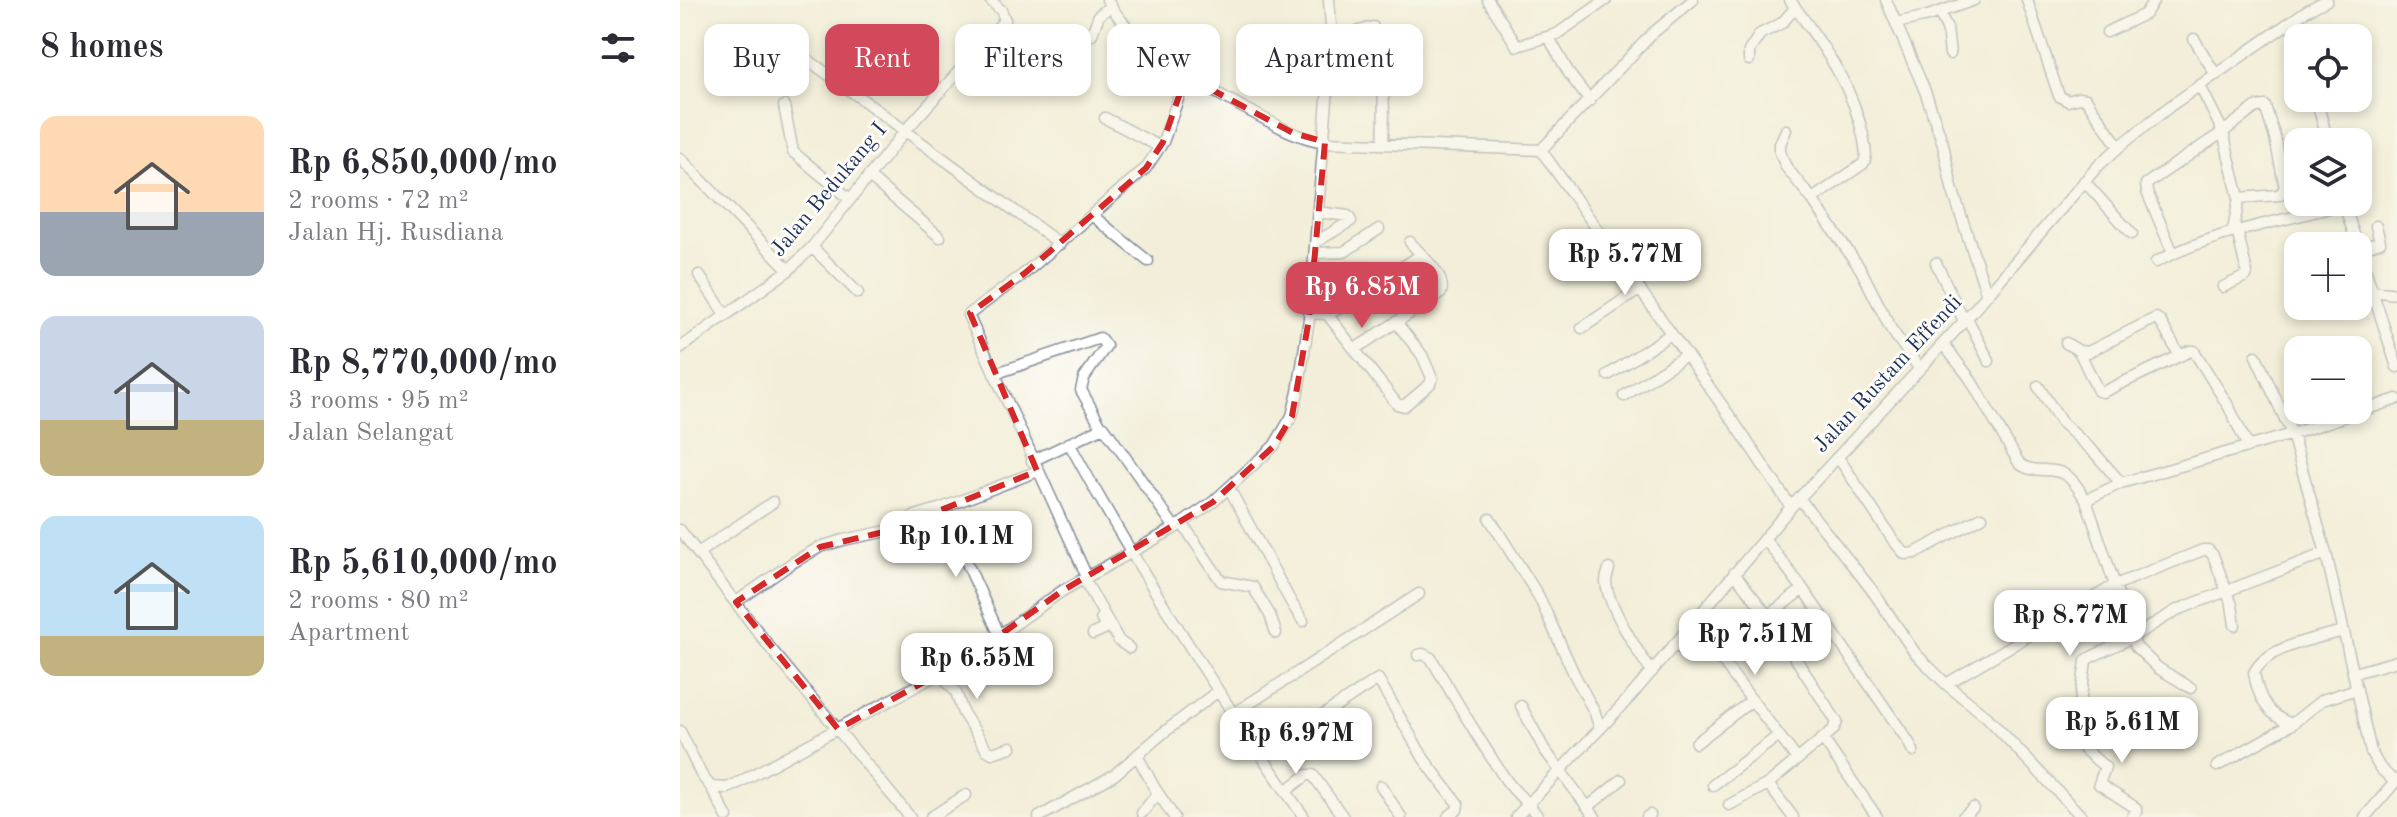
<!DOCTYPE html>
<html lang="en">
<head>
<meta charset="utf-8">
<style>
  :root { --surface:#fff; --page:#f2f2f3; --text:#2b2b33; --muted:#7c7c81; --accent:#d1495b }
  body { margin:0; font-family:"Old Standard TT",serif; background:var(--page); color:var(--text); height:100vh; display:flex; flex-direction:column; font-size:30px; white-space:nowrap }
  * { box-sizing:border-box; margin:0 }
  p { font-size:26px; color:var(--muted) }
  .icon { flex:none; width:44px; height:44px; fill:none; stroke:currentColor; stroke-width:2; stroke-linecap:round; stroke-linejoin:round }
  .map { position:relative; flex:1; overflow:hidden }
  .drawer { display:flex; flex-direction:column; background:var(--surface); width:680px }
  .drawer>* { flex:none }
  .banner { position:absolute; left:24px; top:24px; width:760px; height:72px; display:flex; gap:16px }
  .fabs { position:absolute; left:1604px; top:24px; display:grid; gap:16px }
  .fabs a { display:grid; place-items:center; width:88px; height:88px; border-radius:16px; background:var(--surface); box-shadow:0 4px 12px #0003; font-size:40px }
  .price { position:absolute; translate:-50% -68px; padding:0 18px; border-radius:16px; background:#fff; color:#222; font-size:26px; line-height:52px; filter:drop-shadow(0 2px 4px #0008) }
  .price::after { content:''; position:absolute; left:50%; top:48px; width:24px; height:18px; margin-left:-12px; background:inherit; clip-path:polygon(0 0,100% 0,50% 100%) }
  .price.active { background:var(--accent); color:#fff }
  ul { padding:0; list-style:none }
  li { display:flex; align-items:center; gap:24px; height:200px; padding:0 40px }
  li span { display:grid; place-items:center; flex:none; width:224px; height:160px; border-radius:16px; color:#555 }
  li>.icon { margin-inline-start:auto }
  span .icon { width:96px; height:96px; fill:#fffc; stroke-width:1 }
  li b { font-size:34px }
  h2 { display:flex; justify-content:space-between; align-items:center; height:96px; padding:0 40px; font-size:34px }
  .chip { padding:0 28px; border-radius:16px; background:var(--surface); box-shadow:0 4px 12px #0003; font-size:28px; line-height:72px }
  .chip.active { background:var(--accent); color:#fff }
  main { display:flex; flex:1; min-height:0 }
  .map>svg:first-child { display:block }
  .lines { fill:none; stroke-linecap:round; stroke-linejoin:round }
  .minor-casing { stroke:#868e9c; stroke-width:13 }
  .minor { stroke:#fff; stroke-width:10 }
  .marked { fill:none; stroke:#d62828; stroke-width:6; stroke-dasharray:16 10; stroke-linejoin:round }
  .labels { text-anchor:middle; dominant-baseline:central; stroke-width:6; stroke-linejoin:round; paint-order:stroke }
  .street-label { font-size:22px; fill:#1b2f5e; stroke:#fdfcf7 }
</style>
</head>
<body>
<main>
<section class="drawer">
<h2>8 homes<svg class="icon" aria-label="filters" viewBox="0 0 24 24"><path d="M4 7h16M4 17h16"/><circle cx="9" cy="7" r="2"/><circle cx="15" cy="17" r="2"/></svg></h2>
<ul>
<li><span style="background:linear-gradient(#ffd9b3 60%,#9aa5b1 0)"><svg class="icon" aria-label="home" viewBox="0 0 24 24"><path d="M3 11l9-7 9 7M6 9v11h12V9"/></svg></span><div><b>Rp 6,850,000/mo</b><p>2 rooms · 72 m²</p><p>Jalan Hj. Rusdiana</p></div></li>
<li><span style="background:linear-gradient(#c9d6e8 65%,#c2b280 0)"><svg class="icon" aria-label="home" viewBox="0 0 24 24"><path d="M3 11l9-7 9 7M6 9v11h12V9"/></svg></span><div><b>Rp 8,770,000/mo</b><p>3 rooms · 95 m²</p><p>Jalan Selangat</p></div></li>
<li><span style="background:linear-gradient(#bfe0f5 75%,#c2b280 0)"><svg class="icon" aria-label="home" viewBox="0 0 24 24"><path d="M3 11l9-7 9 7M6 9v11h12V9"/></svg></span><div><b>Rp 5,610,000/mo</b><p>2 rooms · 80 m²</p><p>Apartment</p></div></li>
</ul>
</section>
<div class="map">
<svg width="1717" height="817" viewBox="0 0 1717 817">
  <rect width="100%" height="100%" fill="#fdfcf7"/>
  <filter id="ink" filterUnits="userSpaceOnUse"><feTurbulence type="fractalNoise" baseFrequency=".0125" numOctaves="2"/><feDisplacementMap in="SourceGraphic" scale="16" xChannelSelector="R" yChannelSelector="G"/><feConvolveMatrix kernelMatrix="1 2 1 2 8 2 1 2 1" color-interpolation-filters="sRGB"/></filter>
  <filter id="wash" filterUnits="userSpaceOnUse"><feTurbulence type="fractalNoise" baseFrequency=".006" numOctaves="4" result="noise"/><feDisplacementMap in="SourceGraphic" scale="32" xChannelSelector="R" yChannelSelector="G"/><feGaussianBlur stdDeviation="1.8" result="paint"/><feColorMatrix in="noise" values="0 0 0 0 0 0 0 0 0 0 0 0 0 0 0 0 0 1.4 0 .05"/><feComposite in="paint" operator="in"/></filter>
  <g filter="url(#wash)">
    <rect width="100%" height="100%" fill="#f2eed9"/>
  </g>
  <g filter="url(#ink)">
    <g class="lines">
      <g class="minor-casing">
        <path id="minor" d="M 427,0 C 459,53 513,80 566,109 C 591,122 616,138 645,142 L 861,150 L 974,32 L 1013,0
          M 808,0 L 837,46 L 877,34 L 926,0
          M 1110,0 C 1142,45 1173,84 1184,140 C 1185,149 1188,156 1183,164 L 1132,199
          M 1206,0 L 1245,91 L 1263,144 L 1272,188 L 1307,295
          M 1347,0 L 1379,96 L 1388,101 L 1398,98 L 1406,99 L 1439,147
          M 1259,12 L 1267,28 L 1270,54
          M 1216,23 L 1248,16 L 1294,0
          M 1609,23 L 1618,41
          M 1427,32 L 1465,14 L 1474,0
          M 869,38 L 890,75 L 910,101
          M 652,39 L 693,27 C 704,67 705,103 703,144
          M 1514,39 L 1536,75
          M 101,40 L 380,244
          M 388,50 L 412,34 L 419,15 L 431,6
          M 1069,60 L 1069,51 L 1080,34 L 1102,23 L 1115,8
          M 1520,86 L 1543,132 L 1554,178 L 1559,198 L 1553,231
          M 1636,98 L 1648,142
          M 104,106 L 113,152 L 170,199
          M 425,118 L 480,147
          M 1106,130 L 1100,144 L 1100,152 L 1106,167 L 1132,199 L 1181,270 L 1211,329 L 1239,368
          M 861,150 L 1056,425 L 1111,507
          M 0,158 L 109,270
          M 188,176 L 260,237
          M 1404,181 L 1452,234
          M 1663,202 L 1678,246
          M 413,216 L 468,261
          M 636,242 L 671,221 L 668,216 L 638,212
          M 132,247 L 178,293
          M 1678,247 L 1717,367
          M 1679,249 L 1700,242 L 1696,226
          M 635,253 L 664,252 L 699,229
          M 1493,253 L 1467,192 L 1466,184 L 1543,132 L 1576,107 L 1585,106 L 1595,138 L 1605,188 L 1599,195 L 1559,198
          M 1476,262 C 1538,230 1598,223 1664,204
          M 1256,263 L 1284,321
          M 19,275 L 46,316
          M 1543,287 L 1566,276 L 1567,273 L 1557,230
          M 1692,291 L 1717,294
          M 629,313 L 647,314 L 656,310 L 741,255
          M 647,314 L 717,404 L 724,406 L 750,384 L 752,378 L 742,355 L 716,322
          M 1287,318 L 1309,361
          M 902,328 L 960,289
          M 1386,343 L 1399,351 L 1408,352 L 1476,318 L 1480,321 L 1500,356
          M 1263,344 L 1289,377 L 1339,463 C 1353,475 1369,466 1384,474 C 1394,479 1400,492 1406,500 L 1456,647 L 1478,668 L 1511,688
          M 0,348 L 109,270 L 132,247 L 226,130 L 322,23 L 325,20 L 321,10 L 310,0
          M 675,349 L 761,293 C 767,275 740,255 730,242
          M 1399,351 L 1418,391 L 1423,392 L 1510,351 L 1514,351 L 1549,407 L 1568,447
          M 1576,356 L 1612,434 L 1646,553 L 1691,752 L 1700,768 L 1715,782
          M 314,374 L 420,338 L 426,346 L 404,378 L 401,390 L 421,426
          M 928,375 L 991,334
          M 1358,386 L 1381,422 L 1413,451 L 1441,483
          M 944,396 L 1006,355
          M 389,443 C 460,573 539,696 624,817
          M 1158,457 L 1213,540 L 1225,554 L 1235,553 L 1302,517
          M 352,461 L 424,427 L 495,528
          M 549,488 L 612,604 L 623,621
          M 1119,498 L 1192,590 L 1235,653 L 1266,684 L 1306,716 L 1402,817
          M 1406,500 L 1441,483 L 1612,434 L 1717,399
          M 262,508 L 320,636
          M 810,519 L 859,597 L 895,676 L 915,713 L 920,729
          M 502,523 L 541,581 L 573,587 L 590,615 L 596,633
          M 0,530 L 91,649 L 230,817
          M 1084,538 L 1123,589 L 1228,741 L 1233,751
          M 18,553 L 93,502
          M 929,569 C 928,573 926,578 926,581 C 926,602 959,654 972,672
          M 1054,573 L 1088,616 L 1157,722 L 1153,730 L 1088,784 L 1113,817
          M 407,577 L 288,315 L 345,273 L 466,168 L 483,142 L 506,76
          M 404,579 L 439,641 L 449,648
          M 56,602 L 112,563 L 140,547 L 163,540 L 212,530 L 235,516 L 262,508 L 358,471
          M 1088,616 L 1123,589
          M 413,634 L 426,628 L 421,618
          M 995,645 C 1008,655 1021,648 1035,652 L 1117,759
          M 738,655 L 743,654 L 751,658 C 775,699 799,740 826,780 C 835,793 849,803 858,817
          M 260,673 L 276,692 L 283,713 L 307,750 L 312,753 L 331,747
          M 1674,673 L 1717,661
          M 1266,684 L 1435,585 L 1523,550 L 1528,550 L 1533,555 L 1552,605 L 1555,625
          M 841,706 L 864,749 L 915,817
          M 1388,713 L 1409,735 L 1404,749 L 1425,767 L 1419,784 L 1456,808 L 1456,813 L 1452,817
          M 553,714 L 739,594
          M 1612,724 C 1587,716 1578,697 1574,673 C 1586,646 1638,638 1664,631
          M 1374,726 L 1400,703 L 1406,661 L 1409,658 L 1451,638 L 1497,610 L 1646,553
          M 0,731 L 22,776 L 31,787 L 47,817
          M 1143,739 L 1197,817
          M 1016,743 L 1071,701
          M 457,755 L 474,787 L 494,817
          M 581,756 L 698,679 L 744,759 L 778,804 L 777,810 L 768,817
          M 1537,766 L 1612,724 L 1642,700 L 1677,689
          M 1033,785 L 1098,736
          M 701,786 L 721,817
          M 31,787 L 47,788 L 56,784 L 286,659 L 382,591 L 495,528 L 533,502 L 594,446 L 612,416 L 618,392 L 629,319 L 652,39 L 649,0
          M 606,791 L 627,775 L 633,775 L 663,817
          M 1049,805 L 1088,784
          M 908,807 L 941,780
          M 462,813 L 478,793
          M 251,817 L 286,795
          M 359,817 L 434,775 L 483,733 L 538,691
          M 836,817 L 951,696 L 1111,507 L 1287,318 L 1417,167 L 1439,147 L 1489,107 L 1626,11 L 1647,0
          M 967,817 L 970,815
          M 1283,817 L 1293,808
          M 1685,817 L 1717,780"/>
      </g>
      <use href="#minor" class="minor"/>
    </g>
  </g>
  <path d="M0 0H1717V817H0ZM 506,76 L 613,133 L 645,142 L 629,319 L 612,416 L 594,446 L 533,502 L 382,591 L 286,659 L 158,729 L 56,602 L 140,547 L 212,530 L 357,471 L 290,313 L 345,273 L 466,168 L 483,142 Z" fill="#f2eed9" fill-opacity=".55" fill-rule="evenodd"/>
  <path class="marked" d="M 506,76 L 613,133 L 645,142 L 629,319 L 612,416 L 594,446 L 533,502 L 382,591 L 286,659 L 158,729 L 56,602 L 140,547 L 212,530 L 357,471 L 290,313 L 345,273 L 466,168 L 483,142 Z"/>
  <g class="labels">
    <g class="street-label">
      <text transform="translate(149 190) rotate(-50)">Jalan Bedukang I</text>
      <text transform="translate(1208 374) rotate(-47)">Jalan Rustam Effendi</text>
    </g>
  </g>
</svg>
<div class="fabs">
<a><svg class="icon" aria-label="locate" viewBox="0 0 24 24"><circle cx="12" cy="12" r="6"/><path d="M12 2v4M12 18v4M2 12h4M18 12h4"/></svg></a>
<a><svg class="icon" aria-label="layers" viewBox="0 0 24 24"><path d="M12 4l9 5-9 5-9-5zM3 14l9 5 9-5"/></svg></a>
<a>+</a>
<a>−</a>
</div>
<b class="price" style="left:945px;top:297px">Rp 5.77M</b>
<b class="price active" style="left:682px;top:330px">Rp 6.85M</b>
<b class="price" style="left:276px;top:579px">Rp 10.1M</b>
<b class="price" style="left:1390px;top:658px">Rp 8.77M</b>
<b class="price" style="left:1075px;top:677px">Rp 7.51M</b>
<b class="price" style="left:297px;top:701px">Rp 6.55M</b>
<b class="price" style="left:1442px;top:765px">Rp 5.61M</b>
<b class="price" style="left:616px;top:776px">Rp 6.97M</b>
<div class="banner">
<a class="chip">Buy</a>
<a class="chip active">Rent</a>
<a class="chip">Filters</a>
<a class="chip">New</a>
<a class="chip">Apartment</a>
</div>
</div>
</main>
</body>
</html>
